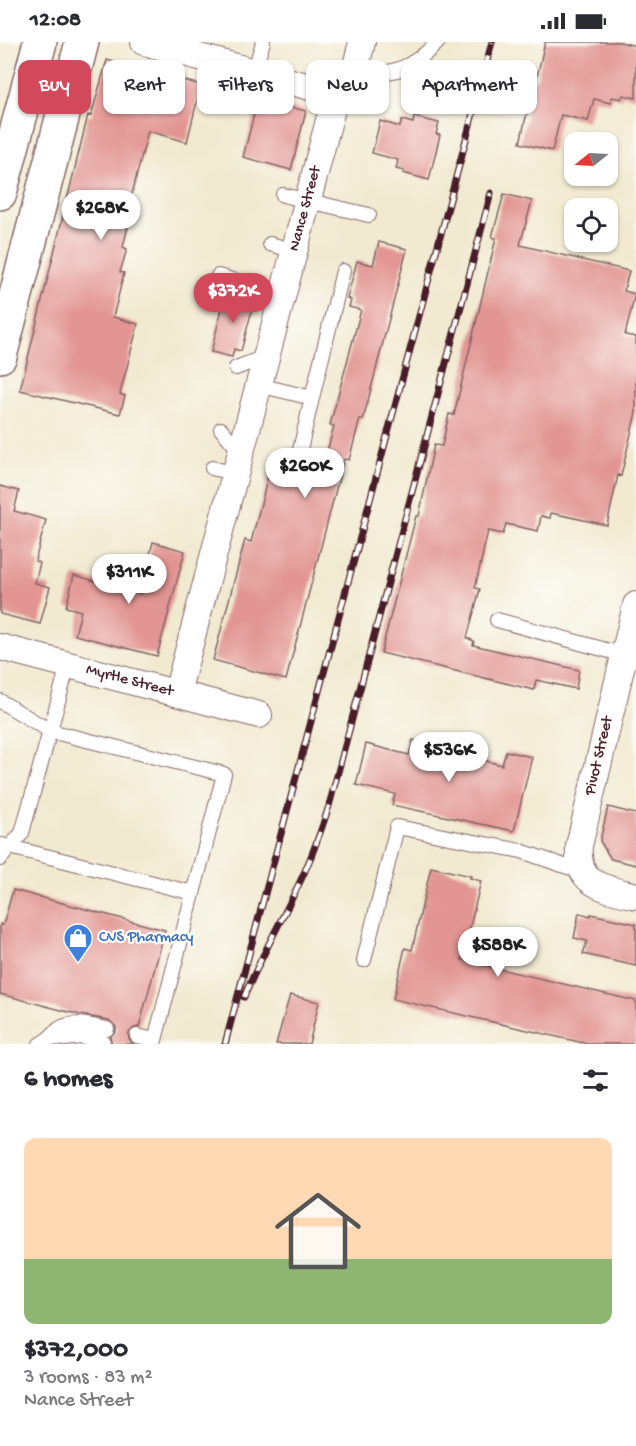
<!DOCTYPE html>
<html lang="en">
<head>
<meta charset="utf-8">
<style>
  :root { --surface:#fff; --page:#f7f7f7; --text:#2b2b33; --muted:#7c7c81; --line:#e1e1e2; --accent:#d1495b }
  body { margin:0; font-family:"Gochi Hand",sans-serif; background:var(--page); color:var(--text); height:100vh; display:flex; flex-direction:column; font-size:22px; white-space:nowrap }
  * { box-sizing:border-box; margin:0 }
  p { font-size:20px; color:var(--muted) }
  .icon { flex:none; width:33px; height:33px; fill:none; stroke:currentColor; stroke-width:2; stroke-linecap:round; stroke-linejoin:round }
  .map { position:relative; height:1002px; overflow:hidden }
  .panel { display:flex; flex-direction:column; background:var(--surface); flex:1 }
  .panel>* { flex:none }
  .top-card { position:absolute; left:18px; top:18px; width:600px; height:54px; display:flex; gap:12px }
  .needle { width:39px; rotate:252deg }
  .tools { position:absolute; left:564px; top:90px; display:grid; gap:12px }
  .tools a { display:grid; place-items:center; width:54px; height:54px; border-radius:12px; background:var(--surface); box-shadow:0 2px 4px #0004; font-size:30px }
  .price { position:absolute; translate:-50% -51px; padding:0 14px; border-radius:21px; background:#fff; color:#222; font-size:20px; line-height:39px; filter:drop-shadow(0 2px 3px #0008) }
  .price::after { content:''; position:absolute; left:50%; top:36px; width:18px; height:14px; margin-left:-9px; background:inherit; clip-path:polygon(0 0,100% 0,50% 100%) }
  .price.on { background:var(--accent); color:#fff }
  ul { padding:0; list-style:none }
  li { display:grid; align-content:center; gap:12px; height:318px; padding:0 24px }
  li+li { border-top:2px solid var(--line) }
  li span { display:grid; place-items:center; height:186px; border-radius:12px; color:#555 }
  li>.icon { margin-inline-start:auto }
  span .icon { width:108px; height:108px; fill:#fffc; stroke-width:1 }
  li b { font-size:26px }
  h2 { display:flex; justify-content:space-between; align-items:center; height:72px; padding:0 24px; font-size:26px }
  .pill { padding:0 21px; border-radius:12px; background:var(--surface); box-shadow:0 2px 4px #0004; font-size:21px; line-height:54px }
  .pill.on { background:var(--accent); color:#fff }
  .status { display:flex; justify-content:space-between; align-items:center; height:42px; padding:0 30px; background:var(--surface); direction:ltr }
  .status svg { height:16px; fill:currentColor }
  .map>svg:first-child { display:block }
  .building { fill:#e29593 }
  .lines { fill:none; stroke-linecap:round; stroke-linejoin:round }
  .service-casing { stroke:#846665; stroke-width:16 }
  .minor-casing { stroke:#846665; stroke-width:28 }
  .primary-casing { stroke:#846665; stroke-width:36 }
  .service { stroke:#fff; stroke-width:14 }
  .minor { stroke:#fff; stroke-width:26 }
  .primary { stroke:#fff; stroke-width:33 }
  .rail-casing { stroke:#4a1f2b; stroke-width:7 }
  .rail { stroke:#fdfcf7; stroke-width:4.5; stroke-dasharray:14; stroke-linecap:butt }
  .labels { text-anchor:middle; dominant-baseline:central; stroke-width:4.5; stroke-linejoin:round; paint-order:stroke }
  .street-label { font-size:16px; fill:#4a1f2b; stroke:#fdfcf7 }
  .shop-label { font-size:16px; fill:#366cbe; stroke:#fdfcf7; text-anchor:start }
</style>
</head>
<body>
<div class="status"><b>12:08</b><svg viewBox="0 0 49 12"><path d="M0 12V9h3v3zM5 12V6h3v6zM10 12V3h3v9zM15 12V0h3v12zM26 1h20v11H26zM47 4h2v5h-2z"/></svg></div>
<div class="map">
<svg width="636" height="1002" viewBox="0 0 636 1002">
  <rect width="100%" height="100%" fill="#fdfcf7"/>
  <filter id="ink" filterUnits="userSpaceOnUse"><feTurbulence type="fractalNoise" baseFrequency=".0167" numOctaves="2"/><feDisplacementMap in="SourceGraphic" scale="12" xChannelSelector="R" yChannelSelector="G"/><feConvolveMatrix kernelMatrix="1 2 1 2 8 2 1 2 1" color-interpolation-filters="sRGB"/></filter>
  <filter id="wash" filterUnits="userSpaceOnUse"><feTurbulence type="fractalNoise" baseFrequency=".008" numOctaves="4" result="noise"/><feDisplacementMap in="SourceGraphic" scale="24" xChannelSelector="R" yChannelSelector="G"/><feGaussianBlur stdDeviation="1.35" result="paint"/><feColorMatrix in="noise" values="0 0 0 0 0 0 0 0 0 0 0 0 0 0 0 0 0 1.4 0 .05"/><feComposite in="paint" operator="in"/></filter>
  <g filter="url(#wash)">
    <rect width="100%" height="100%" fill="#f1e9d0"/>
    <g id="blocks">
      <path class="building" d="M 545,0 L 620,0 L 636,4 L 636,56 L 623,53 L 621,57 L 612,55 L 611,61 L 594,57 L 588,79 L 561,73 L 552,109 L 520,101 L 529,62 L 525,61 L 531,37 L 536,39 Z
        M 107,18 L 201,43 L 187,100 L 148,89 L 126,175 L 130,176 L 123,205 L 127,207 L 120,230 L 124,231 L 113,275 L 138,282 L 120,352 L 125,354 L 120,372 L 20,348 L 88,73 L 91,74 Z
        M 258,57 L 306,69 L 291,128 L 243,115 Z
        M 414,75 L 439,81 L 436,92 L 440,93 L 429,138 L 403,131 L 404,129 L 396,127 L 398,118 L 372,111 L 380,79 L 400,85 L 402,78 L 413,81 Z
        M 504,152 L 532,159 L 520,203 L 629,229 L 624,249 L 635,252 L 625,293 L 636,295 L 636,370 L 621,434 L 618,433 L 607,483 L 551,471 L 550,476 L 541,474 L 538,489 L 506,482 L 503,492 L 488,489 L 475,546 L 480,547 L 467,596 L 474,599 L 473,603 L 579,628 L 576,647 L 536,638 L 534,648 L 381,611 L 416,474 L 419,474 L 434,403 L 442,404 L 449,372 L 454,373 L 496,196 L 492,195 Z
        M 379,200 L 407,207 L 363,378 L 360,377 L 349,418 L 344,417 L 286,638 L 213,618 L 245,498 L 251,500 L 272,419 L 321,432 L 334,384 L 330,383 L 361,268 L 349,265 L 351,258 L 347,256 L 357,219 L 373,223 Z
        M 226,250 L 255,257 L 241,309 L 234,307 L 232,315 L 211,310 Z
        M 0,444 L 19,449 L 14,469 L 46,478 L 35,519 L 40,521 L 35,541 L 50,545 L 40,582 L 0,572 Z
        M 153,500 L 185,509 L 157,614 L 75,593 L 81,569 L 66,565 L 74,533 L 140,552 Z
        M 413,698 L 471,712 L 470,715 L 502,723 L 506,709 L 532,715 L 514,789 L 392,763 L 395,752 L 356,743 L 366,702 L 409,713 Z
        M 608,765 L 636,772 L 636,823 L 611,817 L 600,799 Z
        M 431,825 L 471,834 L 470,836 L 481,839 L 462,918 L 636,959 L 636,1002 L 588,1002 L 393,957 L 405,906 L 412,908 Z
        M 13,848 L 165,888 L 139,985 L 134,986 L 128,992 L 129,997 L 133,1002 L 112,1002 L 110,995 L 116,989 L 116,985 L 109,978 L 80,973 L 0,952 L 0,882 L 3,883 Z
        M 579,871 L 591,874 L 591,872 L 636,882 L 636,924 L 583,912 L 587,899 L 574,896 Z
        M 290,953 L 319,960 L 309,1002 L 276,1002 Z"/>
    </g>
  </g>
  <g filter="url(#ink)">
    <use href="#blocks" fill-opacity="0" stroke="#846665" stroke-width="1.5"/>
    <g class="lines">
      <g class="service-casing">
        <path id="service" d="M 356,24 C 363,25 372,29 379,30 C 402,32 423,15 438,0
          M 254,30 L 263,0
          M 231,50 L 238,26
          M 283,153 L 369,173
          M 270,202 L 295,209
          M 218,234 L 284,252
          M 236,326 L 267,314
          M 259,343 L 312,356 L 299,412
          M 312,356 L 343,229
          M 221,387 L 241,410
          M 212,426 L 235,432
          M 497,578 L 624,613
          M 0,659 L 50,689 L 224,732 L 154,1002
          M 2,803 L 193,851
          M 0,817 L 22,791 L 68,623
          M 364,918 L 397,785 L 521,809 L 582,830
          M 137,994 L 155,998
          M 52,996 L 65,997 L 80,995 L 103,1000
          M 40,1002 C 51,997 51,993 59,987 C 72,978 92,984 107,987"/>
      </g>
      <g class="minor-casing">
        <g id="minor">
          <path d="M 144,0 L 336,52"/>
          <path d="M 636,563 L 579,804 C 576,844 604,846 636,854"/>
          <path id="s1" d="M 0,605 L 259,673"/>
          <path id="s2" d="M 177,651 L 336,52 L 356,24 L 362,0"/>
        </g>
      </g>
      <g class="primary-casing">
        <path id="primary" d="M 0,151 L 40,0
          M 0,314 L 82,0"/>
      </g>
      <use href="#service" class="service"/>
      <use href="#minor" class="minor"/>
      <use href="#primary" class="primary"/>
      <g class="rail-casing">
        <path id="rail" d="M 244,955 C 260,917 279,883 297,846 C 310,820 320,792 329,764 L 491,151
          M 225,1002 L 492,0"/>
      </g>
      <use href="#rail" class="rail"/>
    </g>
  </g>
  <defs>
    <g id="shop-pin" transform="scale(1.5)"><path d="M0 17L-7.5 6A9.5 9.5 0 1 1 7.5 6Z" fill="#3f7fe0" stroke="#fdfcf7"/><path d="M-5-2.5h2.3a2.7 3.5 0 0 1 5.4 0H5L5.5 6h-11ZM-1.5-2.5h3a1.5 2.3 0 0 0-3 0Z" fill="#fff"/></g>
  </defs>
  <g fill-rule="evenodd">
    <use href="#shop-pin" x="78" y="896"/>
  </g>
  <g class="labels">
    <g class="street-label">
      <text stroke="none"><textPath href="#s2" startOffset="501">Nance Street</textPath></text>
      <text stroke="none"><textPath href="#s1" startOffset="134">Myrtle Street</textPath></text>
      <text transform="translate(600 714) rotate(-77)">Pivot Street</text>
    </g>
    <g class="shop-label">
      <text x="99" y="896">CVS Pharmacy</text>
    </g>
  </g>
</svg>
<div class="tools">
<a><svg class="needle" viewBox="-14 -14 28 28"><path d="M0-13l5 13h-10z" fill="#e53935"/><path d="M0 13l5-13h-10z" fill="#7c7c81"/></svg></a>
<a><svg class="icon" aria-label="locate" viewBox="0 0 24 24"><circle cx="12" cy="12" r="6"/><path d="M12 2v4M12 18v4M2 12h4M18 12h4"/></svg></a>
</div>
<b class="price" style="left:101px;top:199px">$268K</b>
<b class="price on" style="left:233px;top:282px">$372K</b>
<b class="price" style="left:305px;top:457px">$260K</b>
<b class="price" style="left:129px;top:563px">$311K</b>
<b class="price" style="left:449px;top:741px">$536K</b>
<b class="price" style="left:498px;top:936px">$588K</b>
<div class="top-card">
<a class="pill on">Buy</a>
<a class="pill">Rent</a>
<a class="pill">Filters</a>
<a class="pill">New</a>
<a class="pill">Apartment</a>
</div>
</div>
<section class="panel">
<h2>6 homes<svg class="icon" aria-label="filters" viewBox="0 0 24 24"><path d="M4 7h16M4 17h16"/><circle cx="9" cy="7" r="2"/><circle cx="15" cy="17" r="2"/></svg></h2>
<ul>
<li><span style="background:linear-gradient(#ffd9b3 65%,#8fb573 0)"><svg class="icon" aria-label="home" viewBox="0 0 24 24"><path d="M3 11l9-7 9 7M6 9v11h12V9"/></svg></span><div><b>$372,000</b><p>3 rooms · 83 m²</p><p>Nance Street</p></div></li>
</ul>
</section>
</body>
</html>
